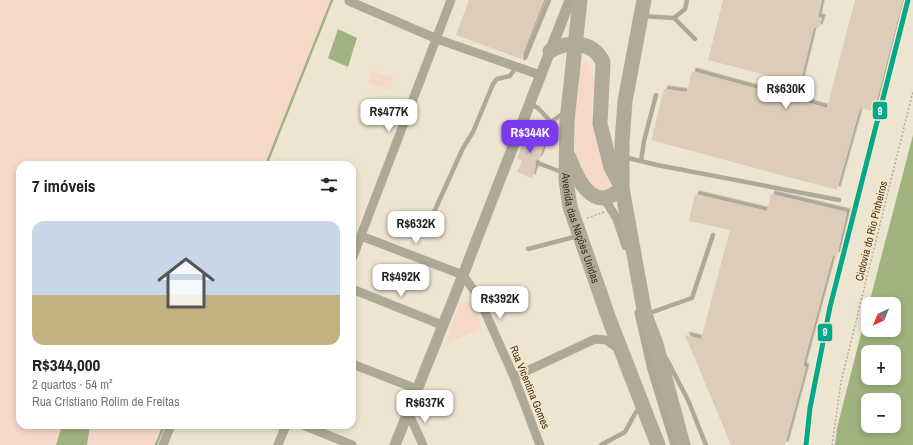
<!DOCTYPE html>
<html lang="pt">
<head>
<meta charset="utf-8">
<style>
  :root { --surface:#fff; --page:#f2f2f2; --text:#222; --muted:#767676; --accent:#7c3aed }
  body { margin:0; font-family:"Archivo Narrow",sans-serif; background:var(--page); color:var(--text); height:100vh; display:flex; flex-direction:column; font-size:15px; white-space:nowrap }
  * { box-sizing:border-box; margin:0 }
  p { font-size:13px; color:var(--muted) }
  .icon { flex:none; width:22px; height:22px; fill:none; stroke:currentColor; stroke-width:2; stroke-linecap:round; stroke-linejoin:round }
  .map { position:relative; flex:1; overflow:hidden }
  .details { position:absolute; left:16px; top:161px; width:340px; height:268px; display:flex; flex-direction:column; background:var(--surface); border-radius:12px; box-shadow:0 2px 6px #0003 }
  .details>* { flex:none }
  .needle { width:26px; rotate:223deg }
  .controls { position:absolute; left:861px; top:297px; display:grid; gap:8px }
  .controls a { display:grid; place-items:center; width:40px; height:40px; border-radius:8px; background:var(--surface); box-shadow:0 2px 6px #0003; font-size:20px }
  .price { position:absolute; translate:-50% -34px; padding:0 9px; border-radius:8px; background:#fff; color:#222; font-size:13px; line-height:26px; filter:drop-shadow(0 1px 2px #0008) }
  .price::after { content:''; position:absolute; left:50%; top:24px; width:12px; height:9px; margin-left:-6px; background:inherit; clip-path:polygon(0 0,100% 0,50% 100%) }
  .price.selected { background:var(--accent); color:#fff }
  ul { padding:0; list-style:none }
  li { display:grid; align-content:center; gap:8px; height:212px; padding:0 16px }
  li span { display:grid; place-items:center; height:124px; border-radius:12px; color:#555 }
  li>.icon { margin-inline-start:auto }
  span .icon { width:72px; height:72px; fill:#fffc; stroke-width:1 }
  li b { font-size:17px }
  h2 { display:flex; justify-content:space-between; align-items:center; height:48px; padding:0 16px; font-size:17px }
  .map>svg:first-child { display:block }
  .green { fill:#f6d8c9 }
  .water { fill:#a0b27e; fill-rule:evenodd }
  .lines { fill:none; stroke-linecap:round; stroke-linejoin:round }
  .stream { stroke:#a0b27e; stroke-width:2.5 }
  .building { fill:#ddccba; filter:url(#shadow) }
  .path { stroke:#b2ad9d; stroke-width:1.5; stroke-dasharray:2 2; stroke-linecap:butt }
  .service { stroke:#aea997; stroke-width:4.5 }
  .minor { stroke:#aea997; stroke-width:9 }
  .tertiary { stroke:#aea997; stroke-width:11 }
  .trunk { stroke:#b0ab99; stroke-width:15 }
  .rail-1-casing { stroke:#f9e7c7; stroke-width:8 }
  .rail-1 { stroke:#00a88e; stroke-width:5 }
  .labels { text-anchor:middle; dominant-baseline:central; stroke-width:3.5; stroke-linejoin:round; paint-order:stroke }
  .street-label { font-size:11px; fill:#3a3327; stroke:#f9e7c7 }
  .line-badge { stroke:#f9e7c7; stroke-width:1.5 }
  .badge-label { font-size:11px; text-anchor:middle; font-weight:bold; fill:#fff }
</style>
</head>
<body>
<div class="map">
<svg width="913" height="445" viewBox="0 0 913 445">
  <defs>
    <filter id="shadow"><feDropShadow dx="3.5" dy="-3.5" stdDeviation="0" flood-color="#0004"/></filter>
  </defs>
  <rect width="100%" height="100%" fill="#eee4d2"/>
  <path class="green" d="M 0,0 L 330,0 L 264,165 L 20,165 L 20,425 L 161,425 L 154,445 L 0,445 Z
    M 585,61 C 600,67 592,99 592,112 C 592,136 604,162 611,184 L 610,188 L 601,192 C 597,189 591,187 589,183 C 565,151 577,104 579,67 Z
    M 372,70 L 394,79 L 389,90 L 368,82 Z
    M 465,301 L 470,302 L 482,328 L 444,345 L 459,305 Z"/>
  <path class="water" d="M 338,29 L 357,38 L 348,67 L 328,58 Z
    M 913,135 L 913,445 L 835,445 L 837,428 L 868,306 L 868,330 L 894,330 L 894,304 L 869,304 ZM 868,352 L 894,352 L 894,378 L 868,378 ZM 868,400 L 894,400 L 894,426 L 868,426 Z
    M 62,425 L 90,425 L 87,445 L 56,445 Z"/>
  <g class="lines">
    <path class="stream" d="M 266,165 L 332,0
      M 156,445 L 164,425"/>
  </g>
  <path class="building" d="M 469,0 L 544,0 L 521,59 L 456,35 Z
    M 723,0 L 822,0 L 818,17 L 822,18 L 819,28 L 814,27 L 800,84 L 708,60 Z
    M 855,0 L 903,0 L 874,111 L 860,108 L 837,190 L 651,140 L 664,89 L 687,92 L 692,71 L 827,108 Z
    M 528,131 L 536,134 L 539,139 L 543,137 L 547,138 L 539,159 L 535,161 L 536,166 L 532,178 L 517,172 L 522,161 L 517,158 Z
    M 695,194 L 767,211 L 771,194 L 847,212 L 837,256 L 833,255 L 803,366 L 806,367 L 785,445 L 731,445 L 685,335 L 701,339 L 730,230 L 689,221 Z"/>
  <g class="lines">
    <path class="path" d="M 587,218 L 604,212
      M 832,445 L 841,382 L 913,91"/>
    <path class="service" d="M 642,16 L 674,18 L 685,9 L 687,0
      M 674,18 L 695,39
      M 525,58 L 549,0
      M 530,104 L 538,108 L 551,122
      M 540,135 L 551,122 L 565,112
      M 624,157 L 657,165 L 839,200
      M 641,161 L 644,141 L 656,95
      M 538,163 L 564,173
      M 430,221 L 463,148 L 473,132 L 493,84 L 497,79 L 510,76 L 516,67
      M 528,249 L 578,236
      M 647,314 L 692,298 L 713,235
      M 666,358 L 688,400 L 706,445
      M 601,445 L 625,432 L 636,412 L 641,407"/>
    <path class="minor" d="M 349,1 L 437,39 L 540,75
      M 604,198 L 617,219 L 626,246
      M 361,236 L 463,275 L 478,296 L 514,377 L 540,445
      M 352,259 L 451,0
      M 352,289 L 442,325
      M 639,313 L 652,370 L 675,445
      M 352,364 L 417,389
      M 514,377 L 595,339 L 606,340 L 619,349
      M 408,412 L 423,445
      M 303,425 L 352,445
      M 163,445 L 171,425
      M 278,445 L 286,425"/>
    <path class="tertiary" d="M 395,445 L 463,275 L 570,0"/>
    <g class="trunk">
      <path id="s1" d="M 580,0 L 567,121 L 566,180 L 570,207 L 609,319 L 658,445"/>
      <path d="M 644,0 L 625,101 L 622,142 L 622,188 L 645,315 L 656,344 L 683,445"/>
      <path d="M 550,51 C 569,40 593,41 603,62 L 600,124 L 611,167 L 621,186"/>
      <path d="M 569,157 C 574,171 585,198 603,198 C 610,198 617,192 622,188"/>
    </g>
    <g class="rail-1-casing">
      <path id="rail-1" d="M 806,445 L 810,408 L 830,307 L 908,0"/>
    </g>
    <use href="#rail-1" class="rail-1"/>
  </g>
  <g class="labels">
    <g class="street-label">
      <text stroke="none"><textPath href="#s1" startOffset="231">Avenida das Nações Unidas</textPath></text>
      <text transform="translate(871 231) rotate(-76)">Ciclovia do Rio Pinheiros</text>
      <text transform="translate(530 387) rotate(68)">Rua Vicentina Gomes</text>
    </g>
  </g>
  <g class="line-badge">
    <rect x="872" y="101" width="16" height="19" rx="4" fill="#00a88e"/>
    <rect x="817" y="323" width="16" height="19" rx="4" fill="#00a88e"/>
  </g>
  <g class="badge-label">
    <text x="880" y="115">9</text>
    <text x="825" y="336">9</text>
  </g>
</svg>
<div class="controls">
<a><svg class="needle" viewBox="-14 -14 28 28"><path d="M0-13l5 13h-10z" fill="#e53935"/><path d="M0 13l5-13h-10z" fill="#767676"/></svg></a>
<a>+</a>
<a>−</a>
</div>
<b class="price" style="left:786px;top:110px">R$630K</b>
<b class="price" style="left:389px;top:133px">R$477K</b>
<b class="price selected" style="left:530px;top:154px">R$344K</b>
<b class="price" style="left:416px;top:245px">R$632K</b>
<b class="price" style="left:401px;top:298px">R$492K</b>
<b class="price" style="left:500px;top:320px">R$392K</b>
<b class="price" style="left:425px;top:424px">R$637K</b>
<section class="details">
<h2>7 imóveis<svg class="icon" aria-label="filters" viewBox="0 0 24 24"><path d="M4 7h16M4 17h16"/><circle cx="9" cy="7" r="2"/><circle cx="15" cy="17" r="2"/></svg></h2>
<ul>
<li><span style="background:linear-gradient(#c9d6e8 60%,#c2b280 0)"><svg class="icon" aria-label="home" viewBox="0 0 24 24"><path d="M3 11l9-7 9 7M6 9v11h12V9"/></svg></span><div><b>R$344,000</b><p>2 quartos · 54 m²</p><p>Rua Cristiano Rolim de Freitas</p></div></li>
</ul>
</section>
</div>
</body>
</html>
